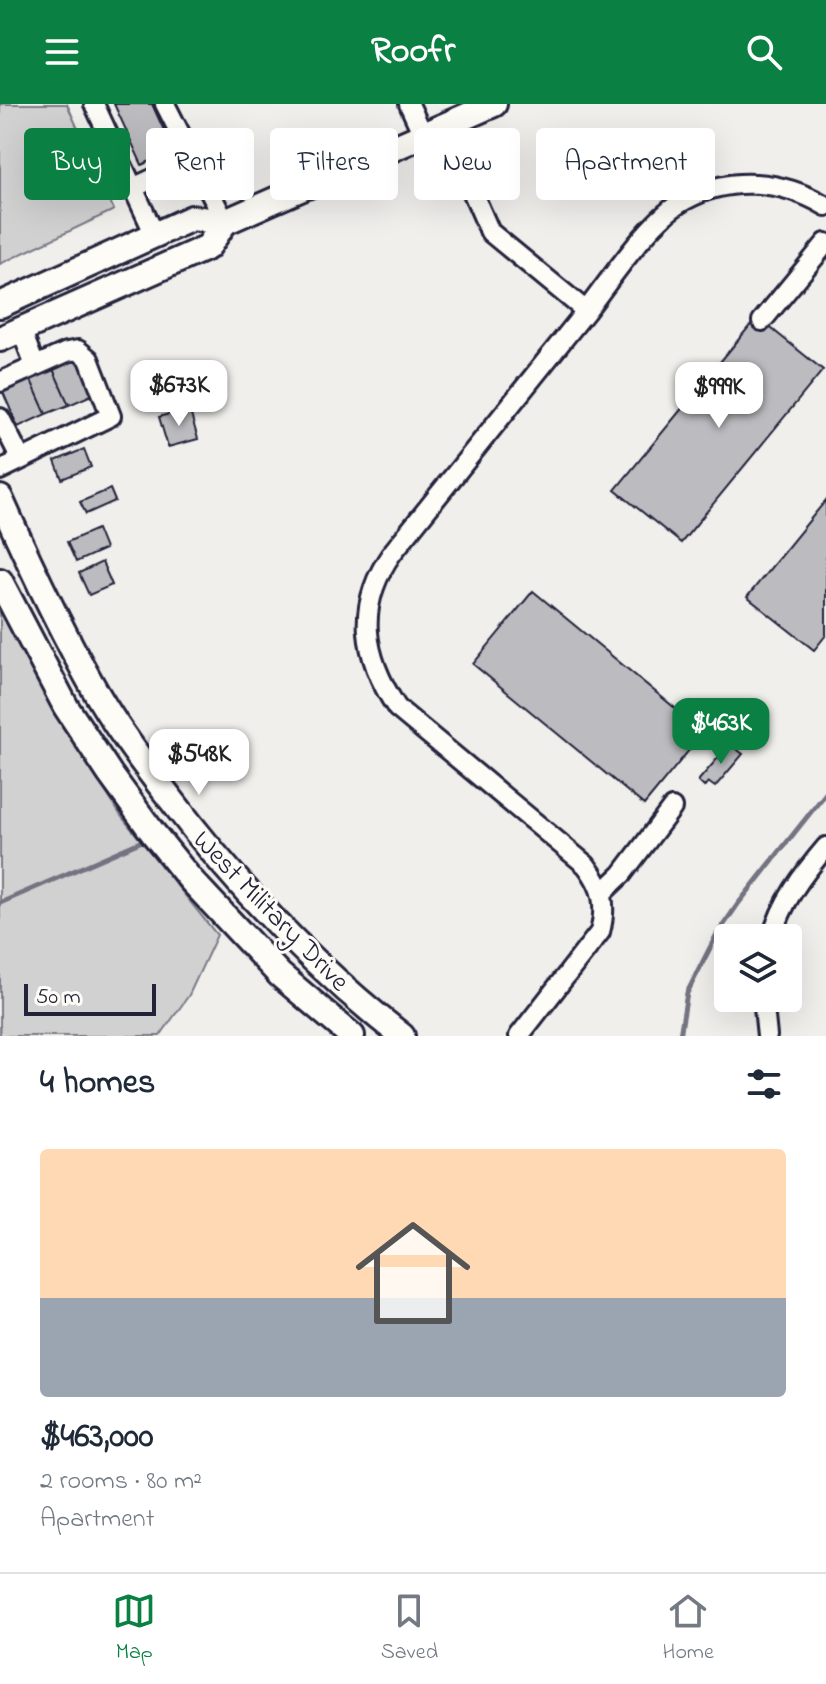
<!DOCTYPE html>
<html lang="en">
<head>
<meta charset="utf-8">
<style>
  :root { --surface:#fff; --page:#f6f6f7; --text:#1f2937; --muted:#747a83; --line:#e0e1e3; --accent:#0b8043 }
  body { margin:0; font-family:"Indie Flower",sans-serif; background:var(--page); color:var(--text); height:100vh; display:flex; flex-direction:column; font-size:30px; white-space:nowrap }
  * { box-sizing:border-box; margin:0 }
  p { font-size:26px; color:var(--muted) }
  .icon { flex:none; width:44px; height:44px; fill:none; stroke:currentColor; stroke-width:2; stroke-linecap:round; stroke-linejoin:round }
  .map { position:relative; height:932px; overflow:hidden }
  .panel { display:flex; flex-direction:column; background:var(--surface); flex:1 }
  .panel>* { flex:none }
  .hud { position:absolute; left:24px; top:24px; width:778px; height:72px; display:flex; gap:16px }
  .tools { position:absolute; left:714px; top:820px; display:grid; gap:16px }
  .tools a { display:grid; place-items:center; width:88px; height:88px; border-radius:8px; background:var(--surface); box-shadow:0 8px 32px #0002; font-size:40px }
  .scale { position:absolute; left:24px; bottom:20px; width:132px; box-sizing:border-box; padding-left:8px; border:4px solid #22223b; border-top:0; font-size:22px; line-height:28px; white-space:nowrap; color:#22223b; -webkit-text-stroke:6px #fdfcf7; paint-order:stroke }
  .price { position:absolute; translate:-50% -68px; padding:0 18px; border-radius:16px; background:#fff; color:#222; font-size:26px; line-height:52px; filter:drop-shadow(0 2px 4px #0008) }
  .price::after { content:''; position:absolute; left:50%; top:48px; width:24px; height:18px; margin-left:-12px; background:inherit; clip-path:polygon(0 0,100% 0,50% 100%) }
  .price.current { background:var(--accent); color:#fff }
  ul { padding:0; list-style:none }
  li { display:grid; align-content:center; gap:16px; height:424px; padding:0 40px }
  li span { display:grid; place-items:center; height:248px; border-radius:8px; color:#555 }
  li>.icon { margin-inline-start:auto }
  span .icon { width:144px; height:144px; fill:#fffc; stroke-width:1 }
  li b { font-size:34px }
  h2 { display:flex; justify-content:space-between; align-items:center; height:96px; padding:0 40px; font-size:34px }
  .tag { padding:0 28px; border-radius:8px; background:var(--surface); box-shadow:0 8px 32px #0002; font-size:28px; line-height:72px }
  .tag.current { background:var(--accent); color:#fff }
  header { display:flex; justify-content:space-between; align-items:center; height:104px; padding:0 40px; background:var(--accent); color:#fff; font-size:36px; font-weight:700 }
  .dock { display:flex; justify-content:space-around; align-items:center; height:112px; border-top:2px solid var(--line); background:var(--surface); font-size:22px; color:var(--muted) }
  .dock a { display:grid; justify-items:center; gap:4px }
  .dock .current { color:var(--accent) }
  .map>svg:first-child { display:block }
  .green { fill:#d2d1d1; stroke:#7a7a86; stroke-width:2 }
  .lines { fill:none; stroke-linecap:round; stroke-linejoin:round }
  .stream { stroke:#737381; stroke-width:5 }
  .building { fill:#bcbcc0; stroke:#22223b; stroke-width:2 }
  .minor-casing { stroke:#22223b; stroke-width:24 }
  .major-casing { stroke:#22223b; stroke-width:30 }
  .minor { stroke:#fdfcf7; stroke-width:18 }
  .major { stroke:#fdfcf7; stroke-width:24 }
  .labels { text-anchor:middle; dominant-baseline:central; stroke-width:6; stroke-linejoin:round; paint-order:stroke }
  .street-label { font-size:28px; fill:#22223b; stroke:#fdfcf7 }
</style>
</head>
<body>
<header><svg class="icon" aria-label="menu" viewBox="0 0 24 24"><path d="M4 6h16M4 12h16M4 18h16"/></svg>Roofr<svg class="icon" aria-label="search" viewBox="0 0 24 24"><circle cx="10" cy="10" r="6"/><path d="M15 15l6 6"/></svg></header>
<div class="map">
<svg width="826" height="932" viewBox="0 0 826 932">
  <rect width="100%" height="100%" fill="#f0efec"/>
  <filter id="ink" filterUnits="userSpaceOnUse"><feTurbulence type="fractalNoise" baseFrequency=".0125" numOctaves="2"/><feDisplacementMap in="SourceGraphic" scale="16" xChannelSelector="R" yChannelSelector="G"/><feConvolveMatrix kernelMatrix="1 2 1 2 8 2 1 2 1" color-interpolation-filters="sRGB"/></filter>
  <g filter="url(#ink)">
    <path class="green" d="M 0,0 L 67,0 L 114,106 L 0,160 Z
      M 0,499 L 62,620 L 121,712 L 217,831 L 189,891 L 160,932 L 0,932 Z"/>
    <g class="lines">
      <path class="stream" d="M 0,799 L 140,738
        M 680,932 L 687,889 L 716,832 L 738,800 L 826,689"/>
    </g>
    <path class="building" d="M 114,0 L 152,0 L 173,46 L 142,61 Z
      M 757,213 L 823,266 L 681,439 L 615,386 Z
      M 81,253 L 96,289 L 69,301 L 53,265 Z
      M 53,265 L 69,301 L 46,310 L 30,274 Z
      M 30,274 L 46,310 L 18,323 L 2,286 Z
      M 189,304 L 198,335 L 168,343 L 159,313 Z
      M 84,345 L 91,363 L 62,375 L 55,357 Z
      M 110,385 L 115,397 L 86,410 L 80,398 Z
      M 826,396 L 826,531 L 814,546 L 747,493 Z
      M 97,425 L 105,445 L 76,458 L 67,438 Z
      M 102,458 L 112,481 L 89,491 L 79,469 Z
      M 533,487 L 704,628 L 644,701 L 473,560 Z
      M 727,638 L 743,650 L 715,683 L 708,678 L 704,683 L 698,677 L 724,647 L 721,645 Z"/>
    <g class="lines">
      <g class="minor-casing">
        <path id="minor" d="M 94,0 L 133,84
          M 165,0 L 225,118
          M 409,0 L 423,31
          M 444,23 L 490,128 L 586,207 C 611,175 650,115 685,96 C 730,71 782,76 826,102
          M 155,131 L 133,84 L 167,68
          M 762,217 L 826,139
          M 21,225 L 35,262
          M 0,278 L 67,248 L 78,246 L 89,255 L 111,312 L 0,366
          M 0,314 L 21,355
          M 602,789 L 622,770 L 672,704
          M 772,834 C 781,799 803,770 826,743
          M 763,894 L 767,932
          M 519,932 L 600,828 C 607,801 603,783 586,761 L 397,604 C 363,552 355,502 392,449 L 586,207"/>
      </g>
      <g class="major-casing">
        <path id="major" d="M 0,201 L 192,114 L 225,118 L 494,0
          M 0,235 L 208,143 L 225,118
          M 0,394 C 30,461 61,527 97,590 C 118,626 144,661 170,694 C 237,783 314,863 402,932
          M 0,477 L 66,603 L 110,670 L 153,729 L 190,775 L 280,871 L 352,932"/>
      </g>
      <use href="#minor" class="minor"/>
      <use href="#major" class="major"/>
    </g>
  </g>
  <g class="labels">
    <g class="street-label">
      <text transform="translate(270 808) rotate(46)">West Military Drive</text>
    </g>
  </g>
</svg>
<div class="tools">
<a><svg class="icon" aria-label="layers" viewBox="0 0 24 24"><path d="M12 4l9 5-9 5-9-5zM3 14l9 5 9-5"/></svg></a>
</div>
<div class="scale">50 m</div>
<b class="price" style="left:179px;top:324px">$673K</b>
<b class="price" style="left:719px;top:326px">$999K</b>
<b class="price current" style="left:721px;top:662px">$463K</b>
<b class="price" style="left:199px;top:693px">$548K</b>
<div class="hud">
<a class="tag current">Buy</a>
<a class="tag">Rent</a>
<a class="tag">Filters</a>
<a class="tag">New</a>
<a class="tag">Apartment</a>
</div>
</div>
<section class="panel">
<h2>4 homes<svg class="icon" aria-label="filters" viewBox="0 0 24 24"><path d="M4 7h16M4 17h16"/><circle cx="9" cy="7" r="2"/><circle cx="15" cy="17" r="2"/></svg></h2>
<ul>
<li><span style="background:linear-gradient(#ffd9b3 60%,#9aa5b1 0)"><svg class="icon" aria-label="home" viewBox="0 0 24 24"><path d="M3 11l9-7 9 7M6 9v11h12V9"/></svg></span><div><b>$463,000</b><p>2 rooms · 80 m²</p><p>Apartment</p></div></li>
</ul>
</section>
<nav class="dock">
<a class="current"><svg class="icon" aria-label="map" viewBox="0 0 24 24"><path d="M3 6l6-2 6 2 6-2v14l-6 2-6-2-6 2zM9 4v14M15 6v14"/></svg>Map</a>
<a><svg class="icon" aria-label="saved" viewBox="0 0 24 24"><path d="M7 4h10v16l-5-4-5 4z"/></svg>Saved</a>
<a><svg class="icon" aria-label="home" viewBox="0 0 24 24"><path d="M3 11l9-7 9 7M6 9v11h12V9"/></svg>Home</a>
</nav>
</body>
</html>
